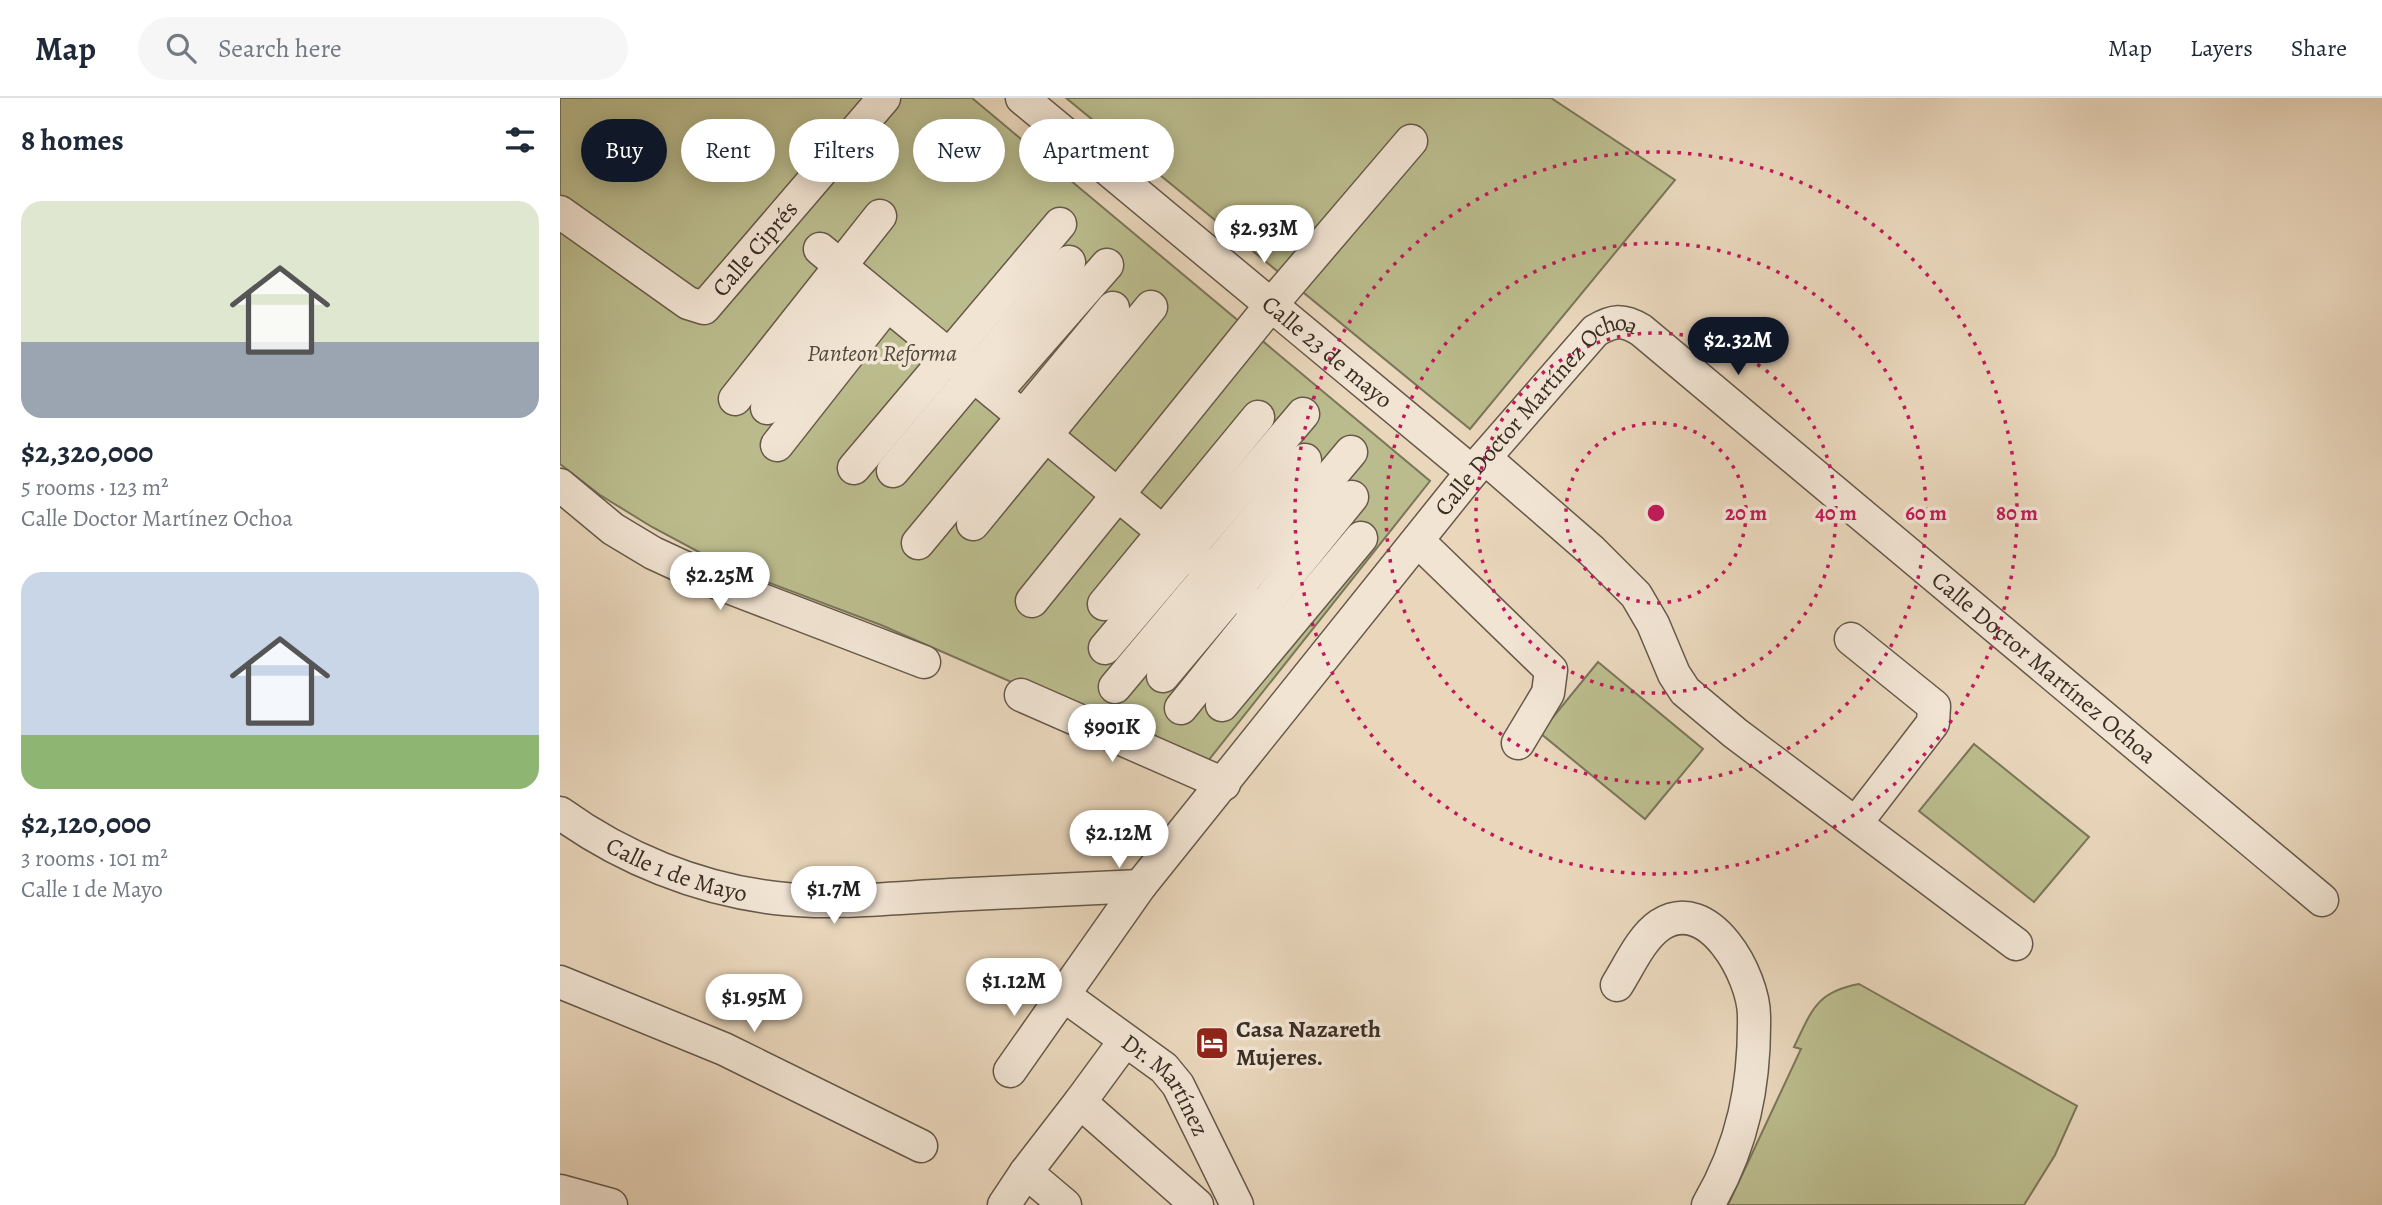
<!DOCTYPE html>
<html lang="en">
<head>
<meta charset="utf-8">
<style>
  :root { --surface:#fff; --page:#f6f6f7; --text:#1f2937; --muted:#747a83; --line:#e0e1e3; --accent:#111827 }
  body { margin:0; font-family:Alegreya,serif; background:var(--page); color:var(--text); height:100vh; display:flex; flex-direction:column; font-size:26px; white-space:nowrap }
  * { box-sizing:border-box; margin:0 }
  p { font-size:23px; color:var(--muted) }
  .icon { flex:none; width:38px; height:38px; fill:none; stroke:currentColor; stroke-width:2; stroke-linecap:round; stroke-linejoin:round }
  .map { position:relative; flex:1; overflow:hidden }
  .sheet { display:flex; flex-direction:column; background:var(--surface); width:560px }
  .sheet>* { flex:none }
  .banner { position:absolute; left:21px; top:21px; width:665px; height:63px; display:flex; gap:14px }
  .price { position:absolute; translate:-50% -60px; padding:0 16px; border-radius:24px; background:#fff; color:#222; font-size:23px; line-height:46px; filter:drop-shadow(0 2px 4px #0008) }
  .price::after { content:''; position:absolute; left:50%; top:42px; width:21px; height:16px; margin-left:-10px; background:inherit; clip-path:polygon(0 0,100% 0,50% 100%) }
  .price.current { background:var(--accent); color:#fff }
  ul { padding:0; list-style:none }
  li { display:grid; align-content:center; gap:14px; height:371px; padding:0 21px }
  li span { display:grid; place-items:center; height:217px; border-radius:21px; color:#555 }
  li>.icon { margin-inline-start:auto }
  span .icon { width:126px; height:126px; fill:#fffc; stroke-width:1 }
  li b { font-size:30px }
  h2 { display:flex; justify-content:space-between; align-items:center; height:84px; padding:0 21px; font-size:30px }
  .chip { padding:0 24px; border-radius:32px; background:var(--surface); box-shadow:0 4px 18px #0003; font-size:24px; line-height:63px }
  .chip.current { background:var(--accent); color:#fff }
  header { display:flex; align-items:center; gap:42px; box-sizing:border-box; height:98px; padding:0 35px; background:var(--surface); border-bottom:2px solid var(--line) }
  header strong { font-size:33px }
  nav { display:flex; gap:38px; margin-inline-start:auto; font-size:24px }
  .search { width:490px; height:63px; background:var(--page); display:flex; align-items:center; gap:18px; box-sizing:border-box; padding:0 24px; border-radius:38px; color:var(--muted); font-size:26px }
  main { display:flex; flex:1; min-height:0 }
  .map>svg:first-child { display:block }
  .green { fill:#bbbc8d; stroke:#7a7659; stroke-width:2 }
  .lines { fill:none; stroke-linecap:round; stroke-linejoin:round }
  .minor-casing { stroke:#66594a; stroke-width:35 }
  .minor { stroke:#f1e4d3; stroke-width:32 }
  .ring { fill:none; stroke:#c2185b; stroke-width:3.5; stroke-dasharray:3.5 7 }
  .labels { text-anchor:middle; dominant-baseline:central; stroke-width:7; stroke-linejoin:round; paint-order:stroke }
  .street-label { font-size:24px; fill:#3a2f25; stroke:#f1e4d3 }
  .park-label { font-size:24px; font-style:italic; fill:#544b3a; stroke:#f1e4d3 }
  .poi-label { font-size:24px; font-weight:bold; fill:#3a2f25; stroke:#f1e4d3; text-anchor:start }
  .centre { fill:#c2185b; stroke:#f1e4d3; stroke-width:3.5 }
  .ring-label { font-size:21px; text-anchor:middle; font-weight:bold; fill:#c2185b; stroke:#f1e4d3; stroke-width:7; stroke-linejoin:round; paint-order:stroke }
</style>
</head>
<body>
<header>
<strong>Map</strong>
<div class="search"><svg class="icon" aria-label="search" viewBox="0 0 24 24"><circle cx="10" cy="10" r="6"/><path d="M15 15l6 6"/></svg>Search here</div>
<nav><a>Map</a><a>Layers</a><a>Share</a></nav>
</header>
<main>
<section class="sheet">
<h2>8 homes<svg class="icon" aria-label="filters" viewBox="0 0 24 24"><path d="M4 7h16M4 17h16"/><circle cx="9" cy="7" r="2"/><circle cx="15" cy="17" r="2"/></svg></h2>
<ul>
<li><span style="background:linear-gradient(#dfe7d0 65%,#9aa5b1 0)"><svg class="icon" aria-label="home" viewBox="0 0 24 24"><path d="M3 11l9-7 9 7M6 9v11h12V9"/></svg></span><div><b>$2,320,000</b><p>5 rooms · 123 m²</p><p>Calle Doctor Martínez Ochoa</p></div></li>
<li><span style="background:linear-gradient(#c9d6e8 75%,#8fb573 0)"><svg class="icon" aria-label="home" viewBox="0 0 24 24"><path d="M3 11l9-7 9 7M6 9v11h12V9"/></svg></span><div><b>$2,120,000</b><p>3 rooms · 101 m²</p><p>Calle 1 de Mayo</p></div></li>
</ul>
</section>
<div class="map">
<svg width="1822" height="1107" viewBox="0 0 1822 1107">
  <rect width="100%" height="100%" fill="#e9d6bb"/>
  <filter id="stains"><feTurbulence type="fractalNoise" baseFrequency=".00286" numOctaves="4"/><feColorMatrix values="0 0 0 0 .2 0 0 0 0 .09 0 0 0 0 .02 0 0 0 .5 -.17"/></filter>
  <radialGradient id="worn" r=".72"><stop offset=".6" stop-color="#630" stop-opacity="0"/><stop offset="1" stop-color="#630" stop-opacity=".3"/></radialGradient>
  <path class="green" d="M 0,0 L 412,0 L 870,383 L 644,668 L 321,527 L 165,468 L 92,429 L 40,397 L 0,366 Z
    M 506,0 L 991,0 L 1115,82 L 910,331 Z
    M 1038,564 L 1143,651 L 1085,721 L 980,635 Z
    M 1414,646 L 1529,739 L 1474,804 L 1359,713 Z
    M 1299,886 L 1517,1008 L 1495,1057 L 1464,1107 L 1168,1107 L 1241,951 L 1234,949 C 1252,912 1256,894 1299,886 Z"/>
  <g class="lines">
    <g class="minor-casing">
      <g id="minor">
        <path id="s1" d="M 462,0 L 912,374"/>
        <path id="s2" d="M 0,114 L 128,205 L 144,210 L 324,0"/>
        <path d="M 260,151 L 723,533"/>
        <path d="M 435,295 L 547,167"/>
        <path d="M 175,301 L 320,118"/>
        <path d="M 207,310 L 304,188"/>
        <path d="M 217,347 L 327,207"/>
        <path d="M 925,360 L 1032,453 L 1076,497 L 1093,526 L 1114,576 L 1125,593 L 1175,635 L 1456,846"/>
        <path d="M 294,370 L 500,126"/>
        <path d="M 333,373 L 509,164"/>
        <path d="M 0,387 L 53,431 L 93,455 L 158,485 L 364,564"/>
        <path d="M 413,426 L 591,209"/>
        <path d="M 858,443 L 991,572 L 988,595 L 958,645"/>
        <path d="M 358,445 L 553,210"/>
        <path d="M 472,503 L 711,207 L 851,43"/>
        <path d="M 544,506 L 698,319"/>
        <path d="M 1291,541 L 1374,608 L 1373,625 L 1296,725"/>
        <path d="M 545,550 L 743,316"/>
        <path d="M 603,578 L 791,354"/>
        <path d="M 555,589 L 745,362"/>
        <path d="M 461,597 L 664,686"/>
        <path d="M 662,607 L 801,440"/>
        <path d="M 621,610 L 792,399"/>
        <path id="s3" d="M 0,715 C 62,760 139,791 215,800 C 272,807 332,800 390,797 C 453,794 517,791 580,788"/>
        <path d="M 0,884 L 164,951 L 361,1048"/>
        <path d="M 1057,887 C 1069,868 1081,840 1100,827 C 1149,795 1194,878 1194,918 C 1195,987 1183,1047 1148,1107"/>
        <path id="s4" d="M 502,896 L 604,970 L 618,987 L 677,1107"/>
        <path d="M 564,944 L 520,1004 L 637,1107"/>
        <path id="s5" d="M 450,973 L 580,788 L 912,374 L 1035,233 C 1053,222 1063,221 1081,232 L 1762,802"/>
        <path d="M 0,1093 L 51,1107"/>
        <path d="M 444,1107 L 466,1074"/>
        <path d="M 505,1107 L 466,1074 L 520,1004"/>
      </g>
    </g>
    <use href="#minor" class="minor"/>
  </g>
  <g class="ring">
    <circle cx="1096" cy="415" r="90"/>
    <circle cx="1096" cy="415" r="180"/>
    <circle cx="1096" cy="415" r="270"/>
    <circle cx="1096" cy="415" r="361"/>
  </g>
  <defs>
    <g id="hotel-square" transform="scale(1.75)"><rect x="-9" y="-9" width="18" height="18" rx="4" fill="#8f2418" stroke="#f1e4d3"/><path d="M-6-4.5h1.5V1H6V5H4.5V3h-9V5H-6ZM-4 0a1.8 1.8 0 1 1 3.6 0ZM.5 0V-2.5h3Q6-2.5 6 0Z" fill="#fff"/></g>
  </defs>
  <g fill-rule="evenodd">
    <use href="#hotel-square" x="652" y="945"/>
  </g>
  <g class="labels">
    <g class="street-label">
      <text stroke="none"><textPath href="#s2" startOffset="252">Calle Ciprés</textPath></text>
      <text stroke="none"><textPath href="#s1" startOffset="397">Calle 23 de mayo</textPath></text>
      <text stroke="none"><textPath href="#s5" startOffset="847">Calle Doctor Martínez Ochoa</textPath></text>
      <text stroke="none"><textPath href="#s5" startOffset="1519">Calle Doctor Martínez Ochoa</textPath></text>
      <text stroke="none"><textPath href="#s3" startOffset="131">Calle 1 de Mayo</textPath></text>
      <text stroke="none"><textPath href="#s4" startOffset="140">Dr. Martínez</textPath></text>
    </g>
    <g class="park-label">
      <text x="322" y="255">Panteon Reforma</text>
    </g>
    <g class="poi-label">
      <text x="676" y="931">Casa Nazareth<tspan x="676" dy="28">Mujeres.</tspan></text>
    </g>
  </g>
  <circle cx="1096" cy="415" r="10" class="centre"/>
  <g class="ring-label">
    <text x="1186" y="422">20 m</text>
    <text x="1276" y="422">40 m</text>
    <text x="1366" y="422">60 m</text>
    <text x="1457" y="422">80 m</text>
  </g>
  <rect width="100%" height="100%" filter="url(#stains)"/>
  <rect width="100%" height="100%" fill="url(#worn)"/>
</svg>
<b class="price" style="left:704px;top:167px">$2.93M</b>
<b class="price current" style="left:1178px;top:279px">$2.32M</b>
<b class="price" style="left:160px;top:514px">$2.25M</b>
<b class="price" style="left:552px;top:666px">$901K</b>
<b class="price" style="left:559px;top:772px">$2.12M</b>
<b class="price" style="left:274px;top:828px">$1.7M</b>
<b class="price" style="left:454px;top:920px">$1.12M</b>
<b class="price" style="left:194px;top:936px">$1.95M</b>
<div class="banner">
<a class="chip current">Buy</a>
<a class="chip">Rent</a>
<a class="chip">Filters</a>
<a class="chip">New</a>
<a class="chip">Apartment</a>
</div>
</div>
</main>
</body>
</html>
